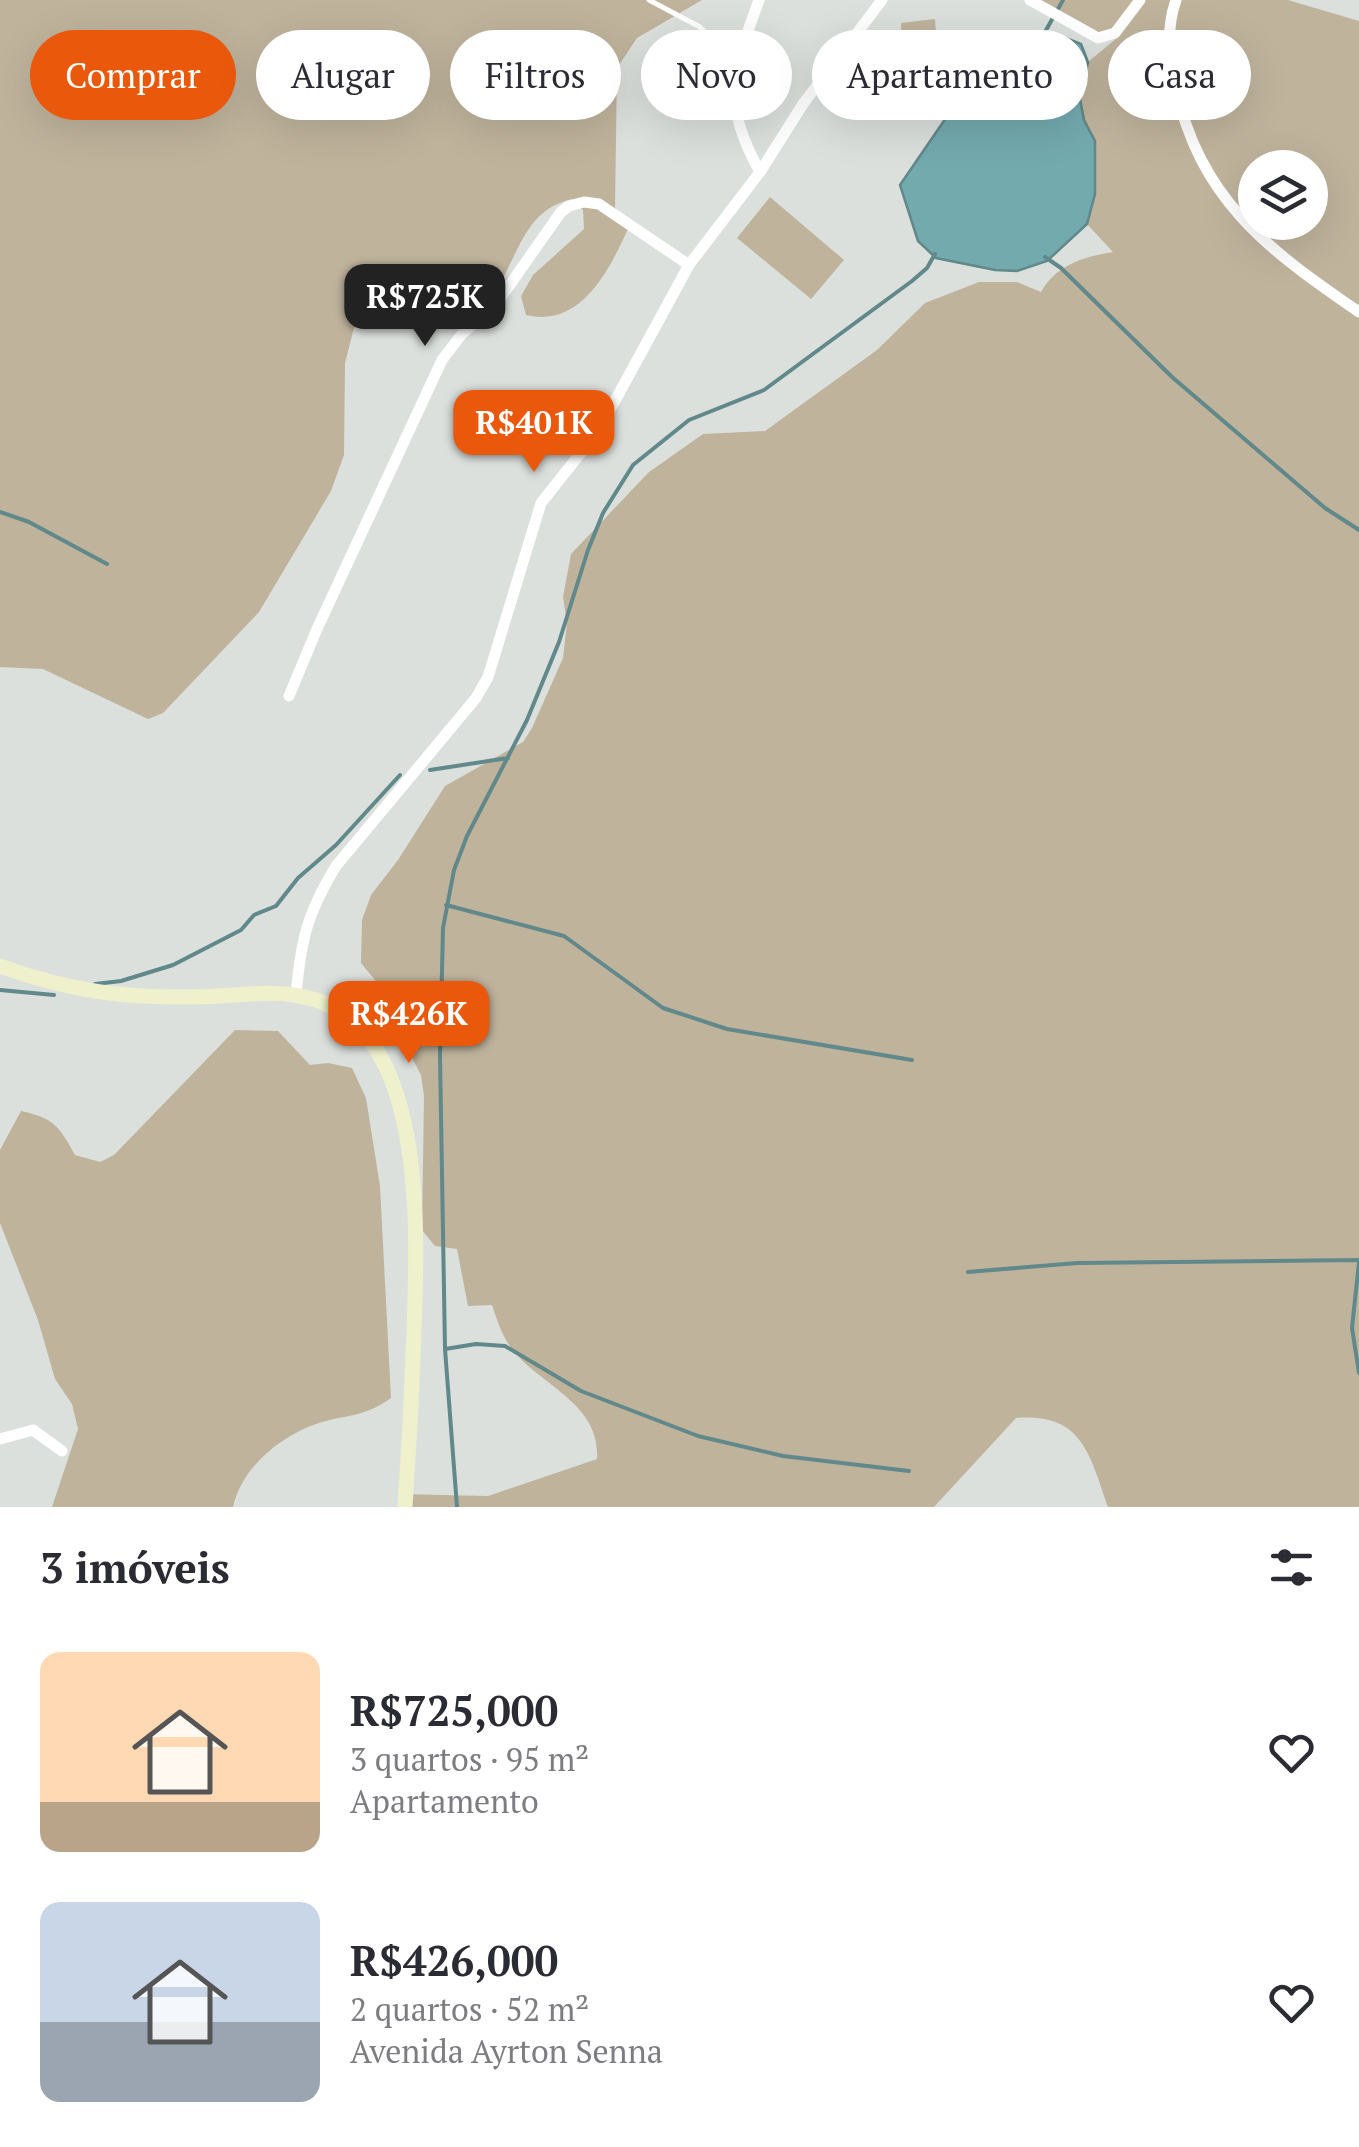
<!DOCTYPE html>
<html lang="pt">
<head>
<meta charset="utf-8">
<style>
  :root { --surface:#fff; --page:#f2f2f3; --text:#2b2b33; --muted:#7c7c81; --accent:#ea580c }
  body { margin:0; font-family:"PT Serif",serif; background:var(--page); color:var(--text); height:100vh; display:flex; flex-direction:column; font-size:38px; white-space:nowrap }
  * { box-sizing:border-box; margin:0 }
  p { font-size:32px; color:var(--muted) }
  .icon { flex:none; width:55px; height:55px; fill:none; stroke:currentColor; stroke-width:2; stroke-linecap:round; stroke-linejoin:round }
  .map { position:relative; height:1507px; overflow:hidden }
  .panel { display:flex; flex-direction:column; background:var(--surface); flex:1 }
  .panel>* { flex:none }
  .guide { position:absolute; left:30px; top:30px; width:1300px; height:90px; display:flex; gap:20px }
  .tools { position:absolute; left:1238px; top:150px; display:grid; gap:20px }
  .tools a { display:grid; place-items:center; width:90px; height:90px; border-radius:50%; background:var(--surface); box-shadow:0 10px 40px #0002; font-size:50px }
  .price { position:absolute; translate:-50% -85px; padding:0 22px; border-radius:20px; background:var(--accent); color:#fff; font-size:32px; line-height:65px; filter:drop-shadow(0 2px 5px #0008) }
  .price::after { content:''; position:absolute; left:50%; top:60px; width:30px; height:22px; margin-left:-15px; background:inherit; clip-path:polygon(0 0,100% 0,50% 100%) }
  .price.active { background:#222; color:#fff }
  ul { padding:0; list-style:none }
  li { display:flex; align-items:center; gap:30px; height:250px; padding:0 40px }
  li span { display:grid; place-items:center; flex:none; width:280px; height:200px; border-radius:20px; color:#555 }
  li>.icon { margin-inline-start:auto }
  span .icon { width:120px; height:120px; fill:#fffc; stroke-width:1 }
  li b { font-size:42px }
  h2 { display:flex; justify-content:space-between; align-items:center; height:120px; padding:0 40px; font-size:42px }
  .chip { padding:0 35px; border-radius:45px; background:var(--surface); box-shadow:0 10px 40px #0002; font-size:35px; line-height:90px }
  .chip.active { background:var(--accent); color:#fff }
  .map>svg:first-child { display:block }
  .green { fill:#bfb39c; fill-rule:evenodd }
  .water { fill:#73aaae; stroke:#61888a; stroke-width:2.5 }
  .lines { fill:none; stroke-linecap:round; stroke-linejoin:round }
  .stream { stroke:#61888a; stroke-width:4 }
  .lane { stroke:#fff; stroke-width:5 }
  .street { stroke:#fff; stroke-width:11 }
  .secondary { stroke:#eef1cc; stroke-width:15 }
</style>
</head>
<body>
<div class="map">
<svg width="1359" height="1507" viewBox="0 0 1359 1507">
  <rect width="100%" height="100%" fill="#dce0dc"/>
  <path class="green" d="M 0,0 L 702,0 L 637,38 L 617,68 L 615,208 L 631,222 C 612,265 583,329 526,315 L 521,296 L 533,275 L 584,229 L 583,210 L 572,199 C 525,210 520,252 497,288 C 492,296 482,303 474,310 L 455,305 L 426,286 L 410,289 L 380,307 L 354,328 L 345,363 L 344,455 L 331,491 L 259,612 L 163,713 L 148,719 L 43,669 L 0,667 Z
    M 1033,0 L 1288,0 L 1359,21 L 1359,1507 L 1108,1507 C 1089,1453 1082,1413 1016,1418 L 934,1507 L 398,1507 L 399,1494 L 488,1496 L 597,1459 C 601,1403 539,1385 512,1349 C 502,1336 497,1320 492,1305 L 468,1306 L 457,1249 L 435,1246 L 422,1230 L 424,1096 L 421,1075 L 401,1037 L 389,997 L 361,963 L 362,920 L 371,895 L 398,860 L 445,786 L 523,742 L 532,728 L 563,658 L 567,623 L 563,597 L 571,554 L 649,472 L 703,434 L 765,431 L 877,350 L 925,303 L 979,282 L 1017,282 L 1041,292 C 1057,264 1084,257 1113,252 L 1087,224 L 1095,194 L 1095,142 L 1084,119 L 1080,99 L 1088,62 L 1117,38 L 1101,39 ZM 1255,168 L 1310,168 L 1310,222 L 1255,222 Z
    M 935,19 L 941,93 L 904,95 L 901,23 Z
    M 770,197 L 844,260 L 811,299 L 737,238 Z
    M 235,1030 L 278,1031 L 310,1065 L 328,1063 L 352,1068 L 366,1098 L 380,1186 L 391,1398 C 363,1418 348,1414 319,1423 C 280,1436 242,1467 233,1507 L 52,1507 L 78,1429 L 72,1404 L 55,1379 L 38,1320 L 0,1223 L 0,1150 L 21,1111 C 54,1118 59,1126 75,1155 L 100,1162 L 114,1155 Z"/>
  <path class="water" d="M 1058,35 L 1081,44 L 1088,62 L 1080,99 L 1084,120 L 1095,141 L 1095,194 L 1087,224 L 1047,261 L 1017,271 L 995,270 L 936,258 L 918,241 L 900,185 L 987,58 L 1037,38 Z"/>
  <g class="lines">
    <path class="stream" d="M 1041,39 L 1063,0
      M 1045,257 L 1061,268 L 1172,377 L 1325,508 L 1359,530
      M 0,512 L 29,522 L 107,564
      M 430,770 L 508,758
      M 446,905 L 564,936 L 663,1008 L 727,1029 L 912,1060
      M 95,984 L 121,981 L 173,965 L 241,930 L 254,915 L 276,906 L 298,878 L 336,845 L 400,775
      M 0,990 L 54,995
      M 1359,1262 L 1352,1328 L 1359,1373
      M 968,1272 L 1077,1263 L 1359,1260
      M 445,1349 L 476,1344 L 505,1346 L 581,1391 L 698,1436 L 783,1456 L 909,1471
      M 457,1507 L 445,1349 L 440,1056 L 443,928 L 454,870 L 467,836 L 527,720 L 559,642 L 588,550 L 603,513 L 633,465 L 689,420 L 764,390 L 912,281 L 927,268 L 935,254"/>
    <path class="lane" d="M 649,0 L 700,27 L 736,63"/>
    <path class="street" d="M 759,0 C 733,71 721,102 760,172
      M 1030,0 L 1098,38 L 1115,33 L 1140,0
      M 1176,0 C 1166,29 1169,55 1175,84 C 1199,199 1267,249 1359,312
      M 289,696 L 317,629 L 442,360 L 461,335 L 497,303 L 561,212 L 569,206 L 584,202 L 599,204 L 689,265
      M 296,995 C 301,939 307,914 336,866 L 476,698 L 488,677 L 541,503 L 599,430 L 689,265 L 760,172 L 803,104 L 882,0
      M 0,1439 L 33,1430 L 62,1451"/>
    <path class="secondary" d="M 0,966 C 72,992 124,998 201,997 C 232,996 268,990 299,996 C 430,1017 417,1235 414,1333 C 412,1391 409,1449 405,1507"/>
  </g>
</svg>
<div class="tools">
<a><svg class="icon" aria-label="layers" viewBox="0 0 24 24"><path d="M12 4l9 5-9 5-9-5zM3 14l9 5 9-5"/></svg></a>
</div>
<b class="price active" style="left:425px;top:349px">R$725K</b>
<b class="price" style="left:534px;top:475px">R$401K</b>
<b class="price" style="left:409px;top:1066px">R$426K</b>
<div class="guide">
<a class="chip active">Comprar</a>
<a class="chip">Alugar</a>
<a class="chip">Filtros</a>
<a class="chip">Novo</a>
<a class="chip">Apartamento</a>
<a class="chip">Casa</a>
</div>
</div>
<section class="panel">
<h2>3 imóveis<svg class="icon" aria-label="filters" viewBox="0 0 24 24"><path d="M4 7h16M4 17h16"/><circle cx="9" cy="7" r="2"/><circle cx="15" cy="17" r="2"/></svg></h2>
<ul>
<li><span style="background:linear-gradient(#ffd9b3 75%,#b9a48a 0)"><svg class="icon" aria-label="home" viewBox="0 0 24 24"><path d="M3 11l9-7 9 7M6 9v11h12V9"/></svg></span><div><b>R$725,000</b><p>3 quartos · 95 m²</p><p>Apartamento</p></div><svg class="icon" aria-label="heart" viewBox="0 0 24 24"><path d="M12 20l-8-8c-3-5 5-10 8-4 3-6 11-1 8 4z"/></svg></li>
<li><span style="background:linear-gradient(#c9d6e8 60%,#9aa5b1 0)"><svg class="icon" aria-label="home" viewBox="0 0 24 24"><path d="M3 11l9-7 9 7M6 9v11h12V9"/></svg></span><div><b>R$426,000</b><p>2 quartos · 52 m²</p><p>Avenida Ayrton Senna</p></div><svg class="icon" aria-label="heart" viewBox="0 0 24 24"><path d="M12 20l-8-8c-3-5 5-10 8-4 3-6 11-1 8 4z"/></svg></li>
</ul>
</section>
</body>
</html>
